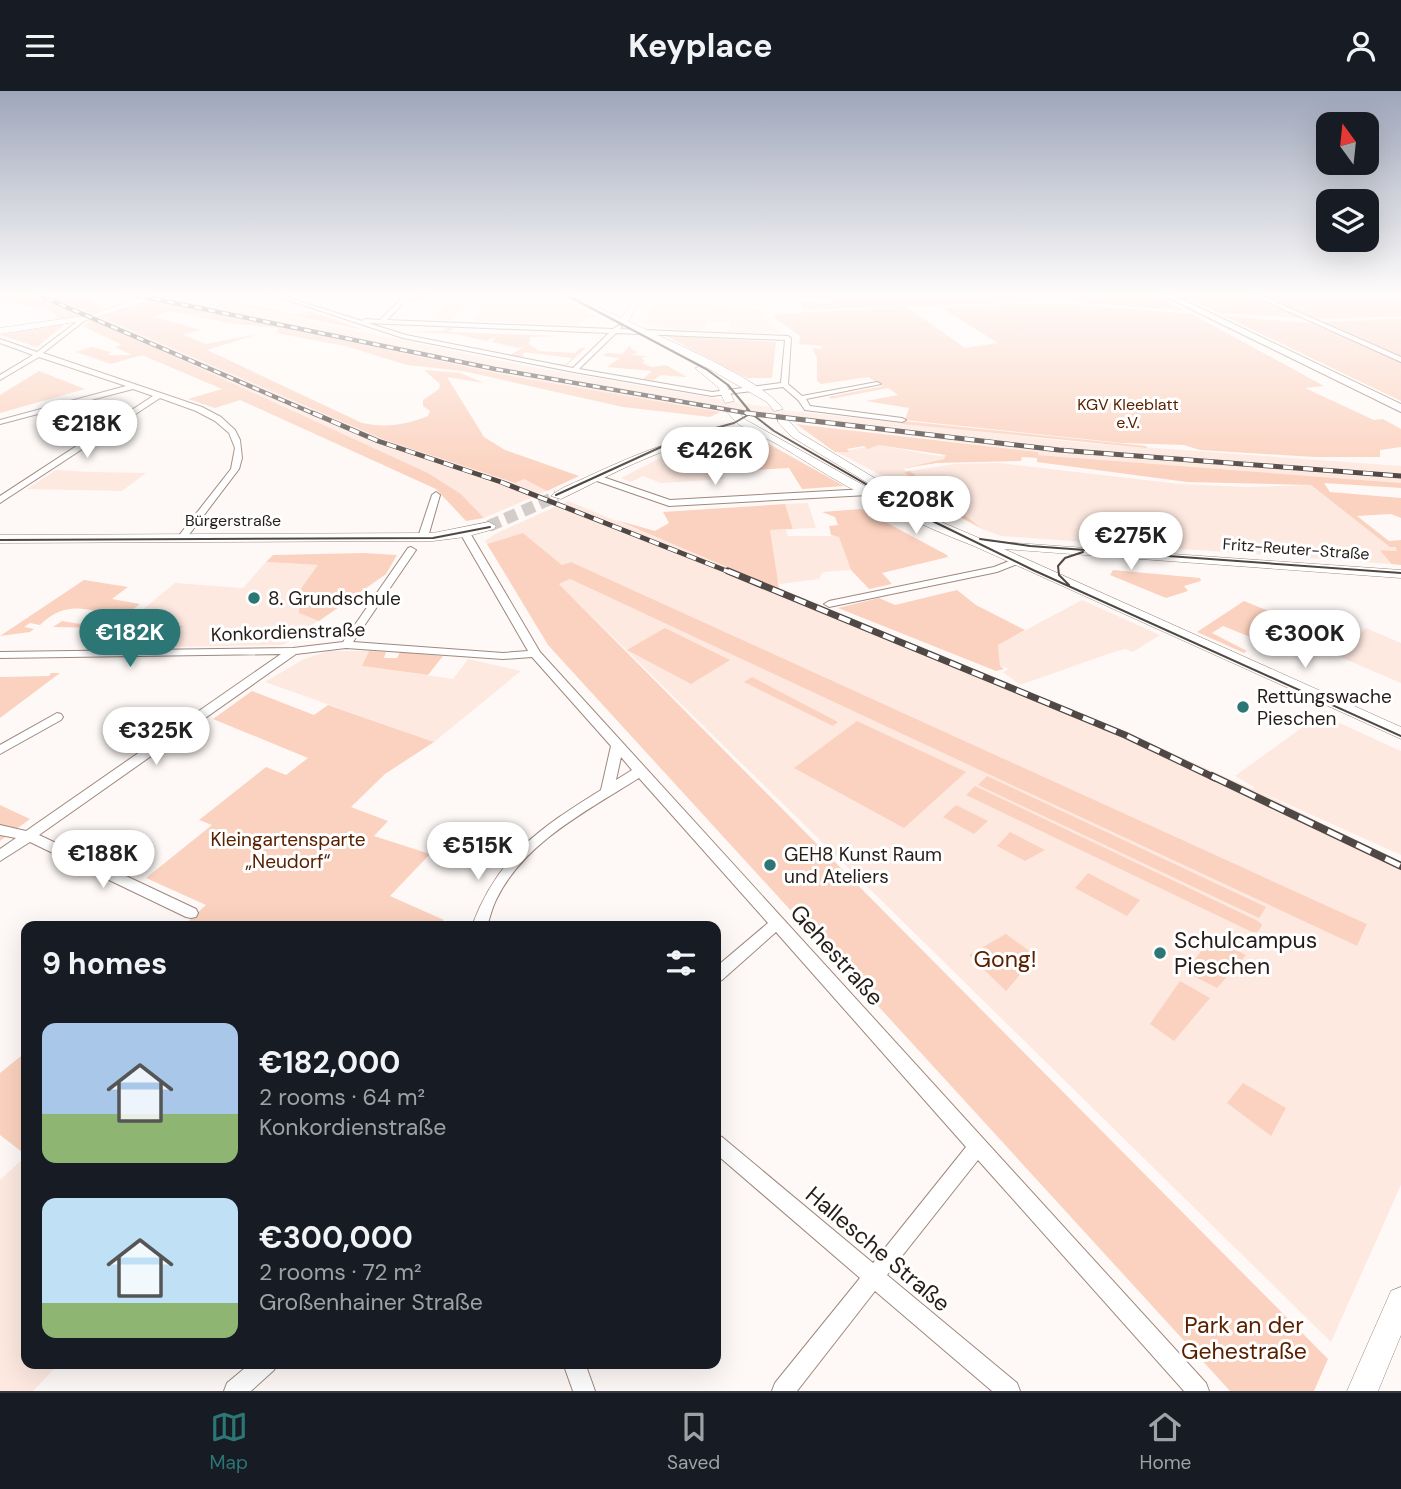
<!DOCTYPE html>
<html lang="en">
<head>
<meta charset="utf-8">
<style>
  :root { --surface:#171b24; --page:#242831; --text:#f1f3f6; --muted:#9ea1a6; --line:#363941; --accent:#2c7676 }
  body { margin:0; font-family:"DM Sans",sans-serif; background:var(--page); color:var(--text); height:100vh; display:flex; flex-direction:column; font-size:26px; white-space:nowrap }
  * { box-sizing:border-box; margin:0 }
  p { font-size:23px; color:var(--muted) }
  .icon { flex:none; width:38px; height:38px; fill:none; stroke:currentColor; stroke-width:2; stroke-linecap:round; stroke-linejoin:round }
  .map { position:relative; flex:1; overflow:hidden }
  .sheet { position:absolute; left:21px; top:830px; width:700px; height:448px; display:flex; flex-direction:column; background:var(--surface); border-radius:14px; box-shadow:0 7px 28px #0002 }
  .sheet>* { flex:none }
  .needle { width:46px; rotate:345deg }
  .fabs { position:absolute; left:1316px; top:21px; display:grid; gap:14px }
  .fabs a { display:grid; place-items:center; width:63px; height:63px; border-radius:14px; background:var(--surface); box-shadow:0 7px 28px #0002; font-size:35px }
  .price { position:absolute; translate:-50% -60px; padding:0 16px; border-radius:24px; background:#fff; color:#222; font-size:23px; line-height:46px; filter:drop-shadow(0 2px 4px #0008) }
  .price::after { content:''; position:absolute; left:50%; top:42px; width:21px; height:16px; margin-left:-10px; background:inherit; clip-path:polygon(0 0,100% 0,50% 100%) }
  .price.on { background:var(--accent); color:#fff }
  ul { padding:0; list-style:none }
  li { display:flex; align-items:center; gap:21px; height:175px; padding:0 21px }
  li span { display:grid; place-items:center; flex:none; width:196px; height:140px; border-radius:14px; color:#555 }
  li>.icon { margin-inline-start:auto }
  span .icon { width:84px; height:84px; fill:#fffc; stroke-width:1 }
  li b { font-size:30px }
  h2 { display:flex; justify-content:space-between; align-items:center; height:84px; padding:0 21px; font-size:30px }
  header { display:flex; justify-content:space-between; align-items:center; height:91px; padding:0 21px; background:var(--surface); font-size:32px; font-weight:700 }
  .dock { display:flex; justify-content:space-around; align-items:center; height:98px; border-top:2px solid var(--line); background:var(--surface); font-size:19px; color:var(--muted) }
  .dock a { display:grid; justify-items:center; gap:4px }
  .dock .on { color:var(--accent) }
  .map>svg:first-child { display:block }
  .built { fill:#fde9e0 }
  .green { fill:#fbd2bf }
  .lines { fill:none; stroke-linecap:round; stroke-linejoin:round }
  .secondary-tunnel-far1 { stroke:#d3cdca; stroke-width:10; stroke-dasharray:10 4.5; stroke-linecap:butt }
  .secondary-tunnel { stroke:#d3cdca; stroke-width:12; stroke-dasharray:12 6; stroke-linecap:butt }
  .street-casing { stroke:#9f887e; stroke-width:2 }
  .secondary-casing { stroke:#9f887e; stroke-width:1 }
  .primary-casing { stroke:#9f887e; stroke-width:2 }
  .street { fill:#fff; fill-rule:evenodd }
  .secondary { fill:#fff; fill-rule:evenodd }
  .primary { fill:#fff; fill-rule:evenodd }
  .tram { stroke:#504844; stroke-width:2 }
  .rail-far3-casing { stroke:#504844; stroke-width:4.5 }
  .rail-far2-casing { stroke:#504844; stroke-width:5 }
  .rail-far1-casing { stroke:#504844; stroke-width:7 }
  .rail-casing { stroke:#504844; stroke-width:8 }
  .rail-far3 { stroke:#fff; stroke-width:2.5; stroke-dasharray:7; stroke-linecap:butt }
  .rail-far2 { stroke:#fff; stroke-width:3.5; stroke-dasharray:10; stroke-linecap:butt }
  .rail-far1 { stroke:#fff; stroke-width:4.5; stroke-dasharray:12; stroke-linecap:butt }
  .rail { stroke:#fff; stroke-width:5; stroke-dasharray:16; stroke-linecap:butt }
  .poi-dot { fill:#2c7676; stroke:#fff; stroke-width:2.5 }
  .labels { text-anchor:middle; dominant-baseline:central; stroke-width:6; stroke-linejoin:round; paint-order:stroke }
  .far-park-label { font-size:16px; fill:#5a2101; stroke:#fff }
  .far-street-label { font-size:16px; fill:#261d19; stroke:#fff }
  .poi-label { font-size:19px; fill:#261d19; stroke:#fff; text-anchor:start }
  .street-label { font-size:19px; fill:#261d19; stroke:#fff }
  .park-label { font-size:19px; fill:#5a2101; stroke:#fff }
  .near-poi-label { font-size:23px; fill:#261d19; stroke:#fff; text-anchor:start }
  .near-street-label { font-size:23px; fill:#261d19; stroke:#fff }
  .near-park-label { font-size:23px; fill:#5a2101; stroke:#fff }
</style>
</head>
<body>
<header><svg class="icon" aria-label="menu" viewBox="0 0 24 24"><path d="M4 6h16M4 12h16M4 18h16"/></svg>Keyplace<svg class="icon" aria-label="person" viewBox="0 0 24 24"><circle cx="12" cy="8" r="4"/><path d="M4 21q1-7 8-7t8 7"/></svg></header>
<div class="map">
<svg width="1401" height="1300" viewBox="0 0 1401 1300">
  <rect width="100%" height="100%" fill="#fef9f6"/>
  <path class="built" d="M 27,202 L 40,202 L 86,220 L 385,349 L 514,392 L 524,388 L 547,400 L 484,427 L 461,403 L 428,382 L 99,231 Z
    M 117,202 L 167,204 L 169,203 L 163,202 L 175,202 L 526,275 L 791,320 L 1074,351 L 1401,375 L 1401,392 L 1038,364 L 1038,361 L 720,321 L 500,283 Z
    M 453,202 L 475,202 L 451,229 L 434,228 Z
    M 485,202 L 551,202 L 597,226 L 585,228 L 578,234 L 473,230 L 484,217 L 474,216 Z
    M 650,202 L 718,202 L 712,215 L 764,220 L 764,226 L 781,242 L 728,241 L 731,232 L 707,230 L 702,240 L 652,236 L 644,231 L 656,211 L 652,210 Z
    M 705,350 L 724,388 L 661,392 L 643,385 L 631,391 L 621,387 L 686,354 Z
    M 878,354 L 939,365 L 946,364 L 944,368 L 903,378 L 919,393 L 903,396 L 837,361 Z
    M 999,372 L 1180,393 L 1249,396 L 1311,394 L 1398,460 L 1381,459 L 1390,473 L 1001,445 L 982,438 L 910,380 L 954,373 Z
    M 56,379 L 90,381 L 146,382 L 122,400 L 27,398 Z
    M 568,410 L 1086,624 L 1253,698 L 1254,696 L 1235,685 L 1325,620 L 1339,626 L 1335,630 L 1401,660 L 1401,764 L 1256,699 L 1401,772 L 1401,1094 L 1331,1251 L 559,493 L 570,488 L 1357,855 L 1367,833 L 571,471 L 562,474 L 523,442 L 487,453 L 485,450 L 495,443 Z
    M 808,412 L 816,437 L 793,438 L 785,413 Z
    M 770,439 L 786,439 L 788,445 L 839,445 L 851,479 L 823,481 L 819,488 L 780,493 L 775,485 Z
    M 266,471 L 329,475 L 386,483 L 283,554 L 96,557 L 175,492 L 243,497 Z
    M 1082,509 L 1160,544 L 1133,561 L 1125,558 L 1111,562 L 1020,594 L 1003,581 L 1009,578 L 1000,575 L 998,554 Z
    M 1366,537 L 1401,552 L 1401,592 L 1333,563 Z
    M 329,560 L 369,560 L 363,575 L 453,588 L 468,568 L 521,580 L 434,651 L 265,591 L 304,568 Z
    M 26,1065 L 26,1272 L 60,1272 L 33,1300 L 0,1300 L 0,1089 Z"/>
  <path class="green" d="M 0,202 L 27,202 L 83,224 L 59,228 L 50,219 L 8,211 L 0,213 Z
    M 40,202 L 76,202 L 96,206 L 89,208 L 93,210 L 91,211 L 107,217 L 91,222 Z
    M 176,202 L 195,202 L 295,224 L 310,220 L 364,239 Z
    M 758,202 L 1148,202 L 1185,220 L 1061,210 L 803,219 L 801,211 L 831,212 L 834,208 Z
    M 1176,202 L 1257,206 L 1302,227 L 1219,222 Z
    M 1255,202 L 1401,202 L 1401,225 L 1320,228 L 1308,226 Z
    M 153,209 L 500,283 L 720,321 L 710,326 L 623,316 L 463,280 L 407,274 L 345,255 L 276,242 L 279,237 L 229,232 L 170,220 L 155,226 L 201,239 L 184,244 L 206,253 L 258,243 L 207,259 L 362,332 C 386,337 405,334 428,325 L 430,320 L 423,315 L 423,309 L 439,298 L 440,293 L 424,279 L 460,282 L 484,292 L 447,286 L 484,346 L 505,359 L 579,385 L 547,400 L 524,388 L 515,392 L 385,349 L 100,226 Z
    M 1060,212 L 1192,223 L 1324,295 L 1305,297 L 1374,329 L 1383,328 L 1401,338 L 1401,356 L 1380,359 L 1380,366 L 1315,366 L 1200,359 L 1184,354 L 1122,352 L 905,329 L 909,317 L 866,310 L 898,304 L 888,297 L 831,308 L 828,306 L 883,295 L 868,286 L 821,293 L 817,290 L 817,267 L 812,257 L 821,258 L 822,255 L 799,253 L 800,245 L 773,226 L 777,223 L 907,216 L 965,257 L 998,252 L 940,216 Z
    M 1224,225 L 1310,232 L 1401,270 L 1401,310 Z
    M 93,228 L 428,382 L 461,403 L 484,427 L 466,430 L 436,398 L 240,309 L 215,317 L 188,308 L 222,298 L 142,264 L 111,273 L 76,261 L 92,256 L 111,261 L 108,263 L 110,264 L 132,264 L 115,256 L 122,254 L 83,235 Z
    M 1401,228 L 1401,267 L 1318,231 Z
    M 58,234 L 64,234 L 37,256 L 0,244 Z
    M 448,236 L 454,236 L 450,241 L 560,245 L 530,246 L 529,253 L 539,260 L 575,262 L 580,257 L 586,257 L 567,274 L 551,272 L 566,273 L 572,267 L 524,261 L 523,266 L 510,264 L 526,255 L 518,257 L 492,251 L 496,246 L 486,250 L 455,243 L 409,241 L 443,240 Z
    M 666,245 L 776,251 L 772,287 L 747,287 Z
    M 630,254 L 631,258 L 638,261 L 632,264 L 647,265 L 641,267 L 645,270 L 642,272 L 652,276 L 666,274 L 687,286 L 661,284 L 654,289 L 643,288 L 652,280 L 607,276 L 620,267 L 603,265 L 606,262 L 622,263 Z
    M 39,280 L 85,298 L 0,322 L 0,304 Z
    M 904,330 L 1146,355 L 1147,357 L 902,333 Z
    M 796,333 L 1038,361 L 1038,364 L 1401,392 L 1401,397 L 1324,392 L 1330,401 L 1401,407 L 1401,427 L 1391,423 L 1357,425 L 1389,450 L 1401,449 L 1401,474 L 1391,473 L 1380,459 L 1397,460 L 1395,456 L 1390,456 L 1311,394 L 1187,391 L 1037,371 L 1037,367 L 1022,366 L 1021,370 L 937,372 L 905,377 L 944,368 L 946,364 L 878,354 L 868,358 L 864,355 L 847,358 L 849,361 L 835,361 Z
    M 721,348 L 769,353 L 844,395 L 802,398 L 789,377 L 755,379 L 751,372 L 718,374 L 705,350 Z
    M 910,380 L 982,438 L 907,397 L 918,393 L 904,381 Z
    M 785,413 L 793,438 L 770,439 L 779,498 L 616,429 L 655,440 L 669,432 L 663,421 Z
    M 861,418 L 947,464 L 948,466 L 882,482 L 892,493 L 869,498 L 851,479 L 839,446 L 831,444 L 829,435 L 838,434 L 835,426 L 822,421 Z
    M 523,442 L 562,474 L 571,471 L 1367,833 L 1357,855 L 570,488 L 559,493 L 1328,1268 L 1314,1300 L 1230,1300 L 548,554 L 487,453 Z
    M 364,462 L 397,464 L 386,483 L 319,530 L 299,522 L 300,499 L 318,474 L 266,471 L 273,464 Z
    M 1113,479 L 1200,487 L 1201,490 L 1184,495 L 1188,500 L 1166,507 L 1110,484 Z
    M 84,489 L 128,496 L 112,508 L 140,513 L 109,537 L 53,536 L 62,530 L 80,533 L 96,520 C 73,515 58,517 40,534 L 30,532 L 24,536 L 34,538 L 30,541 L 0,545 Z
    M 957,499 L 976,514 L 1025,539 L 998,554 L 1000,575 L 1004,578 L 996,580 L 838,517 L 879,507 L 895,514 Z
    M 1244,510 L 1326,544 L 1330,550 L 1314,562 L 1285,549 L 1278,554 L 1268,550 L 1265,552 L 1223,535 L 1212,542 L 1247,560 L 1244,562 L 1197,541 Z
    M 134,530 L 183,535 L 162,556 L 111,551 Z
    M 665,537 L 730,569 L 691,593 L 627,559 Z
    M 369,560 L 386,561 L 384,567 L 397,567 L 400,561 L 443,565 L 428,584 L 362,575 Z
    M 51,582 L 60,582 L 0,627 L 0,586 L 49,585 Z
    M 752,586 L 838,631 L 833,635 L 744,591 Z
    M 252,600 L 314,624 L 328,614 L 434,651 L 385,683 L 351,716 L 388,730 L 374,745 L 430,763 L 390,805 L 444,829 L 438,835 L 183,835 L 206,814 L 146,787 L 212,734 L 199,729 L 266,676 L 286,684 L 308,667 L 213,628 Z
    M 857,630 L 966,681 L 904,737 L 794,677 Z
    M 987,685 L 1266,816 L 1259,827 L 978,694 Z
    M 975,695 L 1258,830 L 1262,834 L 1258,841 L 1252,841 L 966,704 Z
    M 0,714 L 30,728 L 0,750 Z
    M 956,714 L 988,730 L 974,743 L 943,726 Z
    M 1010,741 L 1045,759 L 1025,770 L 997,755 Z
    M 1088,782 L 1140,809 L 1127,825 L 1075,797 Z
    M 1006,843 L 1036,865 L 1006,900 L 969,864 Z
    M 1211,846 L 1246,864 L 1217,897 L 1186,881 Z
    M 1180,890 L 1210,907 L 1174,950 L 1150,933 Z
    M 26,961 L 26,1064 L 0,1044 L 0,982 Z
    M 1243,992 L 1286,1017 L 1271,1045 L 1227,1012 Z"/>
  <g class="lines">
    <path class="secondary-tunnel-far1" d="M 147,207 L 161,203"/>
    <path class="secondary-tunnel" d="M 523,420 L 557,405
      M 489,435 L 521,421"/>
    <g class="street-casing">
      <path id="street" d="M 266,202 L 273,202 L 362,230 L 365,228 L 380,229 L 400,209 L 435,202 L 404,211 L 387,229 L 613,238 L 619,234 L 622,236 L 620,238 L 788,245 L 791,247 L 788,293 L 802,305 L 877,291 L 881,293 L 806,308 L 810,315 L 902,327 L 906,329 L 902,331 L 805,319 L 798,309 L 783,296 L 712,305 L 574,281 L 403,247 ZM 368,232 L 609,242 L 573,277 L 406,244 ZM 616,242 L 785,249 L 781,292 L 712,301 L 579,278 Z
        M 1248,202 L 1255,202 L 1401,266 L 1401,271 Z
        M 83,226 L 88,227 L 43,262 L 202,316 L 221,326 L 235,339 L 240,349 L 242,367 L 239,378 L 185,449 L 182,450 L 177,447 L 231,378 L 235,357 L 229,342 L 215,330 L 196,320 L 160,307 L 0,412 L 0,405 L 153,305 L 133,298 L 0,333 L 0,329 L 126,295 L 39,266 L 0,289 L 0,284 L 33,264 L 0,252 L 0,248 L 37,261 Z
        M 594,385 L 600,385 L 670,409 L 867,398 L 883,393 L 887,396 L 868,404 L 669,415 L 594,389 Z
        M 436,401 L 440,404 L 428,446 L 423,449 L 420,448 L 418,446 L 432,404 Z
        M 465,439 L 470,442 L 540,561 L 1206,1292 L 1209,1300 L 1184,1300 L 978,1069 L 887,1184 L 1017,1292 L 1020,1300 L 992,1300 L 875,1200 L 797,1300 L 772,1300 L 775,1292 L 860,1187 L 716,1063 L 716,1044 L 722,1046 L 873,1172 L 966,1056 L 776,841 L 722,889 L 716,891 L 716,876 L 768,832 L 639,687 C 588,719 523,752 496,809 C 492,817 490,826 487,835 L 472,835 C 498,765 540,737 601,699 L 611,655 L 532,566 L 503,568 L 346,557 L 296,563 L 39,744 L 196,818 L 198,822 L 196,826 L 191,827 L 186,826 L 30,751 L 0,770 L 0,758 L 16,747 L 0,744 L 0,734 L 26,740 L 281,563 L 0,567 L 0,561 L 293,557 L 343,551 L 408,457 L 411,456 L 416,459 L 353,551 L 503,562 L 528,560 L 460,442 ZM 621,666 L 632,679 L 616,689 Z
        M 1017,467 L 1022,470 L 1020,472 L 997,481 L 829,516 L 824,513 L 829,510 L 994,476 Z
        M 57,622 L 61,623 L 63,626 L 61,629 L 0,663 L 0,654 Z
        M 251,1272 L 277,1272 L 274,1279 L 251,1300 L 224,1300 L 227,1292 Z
        M 563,1272 L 585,1272 L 595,1300 L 573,1300 Z"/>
    </g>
    <g class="secondary-casing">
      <path id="secondary" d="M 560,202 L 569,202 L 621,227 L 638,202 L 646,202 L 628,230 C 666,249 761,287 783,318 L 774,320 L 767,311 L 704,275 L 726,293 L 734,310 L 725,312 L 718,296 L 695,277 L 703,275 Z
        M 147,204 L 150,209 L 88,229 L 0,243 L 0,237 L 91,224 Z
        M 728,319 L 736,319 L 746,329 L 892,410 L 986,450 L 1401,479 L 1401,487 L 1004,458 L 1401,636 L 1401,648 L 974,455 C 924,436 877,413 831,386 C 818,379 772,348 762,346 C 695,335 620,380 561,408 L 551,405 C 561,396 577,391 589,385 C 641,361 693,338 751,340 L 738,333 L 727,321 Z
        M 778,327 L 786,327 L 800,342 L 901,403 L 891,406 L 792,346 L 778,331 Z
        M 489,431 L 496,435 L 494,438 L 465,446 L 433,450 L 0,452 L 0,444 L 433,442 Z
        M 1401,1196 L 1401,1244 L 1378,1300 L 1347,1300 L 1391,1200 Z"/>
    </g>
    <g class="primary-casing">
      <path id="primary" d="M 1158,202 L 1169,202 L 1401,313 L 1401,321 Z"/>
    </g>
    <use href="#street" class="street"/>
    <use href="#secondary" class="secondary"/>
    <use href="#primary" class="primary"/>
    <path class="tram" d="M 563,202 L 706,278 L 728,294 L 752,323 L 774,340 L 916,422 L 1033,479 L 1401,645
      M 556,404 L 683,346 L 734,332 L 748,324 L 747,317
      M 980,448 L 1030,455 L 1401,482
      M 0,449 L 433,447 L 490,436
      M 1069,494 L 1059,484 L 1058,475 L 1065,467 L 1083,461"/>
    <g class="rail-far3-casing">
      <path id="rail-far3" d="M 34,202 L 317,324
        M 126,202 L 495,278 L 758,324"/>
    </g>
    <g class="rail-far2-casing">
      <path id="rail-far2" d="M 313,322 L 378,350 L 501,391 L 732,482
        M 746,322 L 1059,359 L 1401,385"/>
    </g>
    <g class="rail-far1-casing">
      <path id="rail-far1" d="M 728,480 L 1125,644 L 1215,687"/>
    </g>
    <g class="rail-casing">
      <path id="rail" d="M 1212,685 L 1401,775"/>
    </g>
    <use href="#rail-far3" class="rail-far3"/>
    <use href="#rail-far2" class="rail-far2"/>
    <use href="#rail-far1" class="rail-far1"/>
    <use href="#rail" class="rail"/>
  </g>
  <linearGradient id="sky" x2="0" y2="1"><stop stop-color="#9ea6ba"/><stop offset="0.53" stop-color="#fffcfb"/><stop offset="1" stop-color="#fffcfb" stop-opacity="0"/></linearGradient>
  <rect width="1401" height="384" fill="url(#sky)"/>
  <g class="poi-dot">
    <circle cx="254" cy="507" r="7"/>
    <circle cx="1243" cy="616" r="7"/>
    <circle cx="770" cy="774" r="7"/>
    <circle cx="1160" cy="862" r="7"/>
  </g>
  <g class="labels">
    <g class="far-park-label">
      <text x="1128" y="313">KGV Kleeblatt<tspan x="1128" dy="18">e.V.</tspan></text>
    </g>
    <g class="far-street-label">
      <text x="233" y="429">Bürgerstraße</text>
      <text transform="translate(1296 458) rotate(4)">Fritz-Reuter-Straße</text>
    </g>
    <g class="poi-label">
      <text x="268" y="507">8. Grundschule</text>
      <text x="1257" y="605">Rettungswache<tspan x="1257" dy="22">Pieschen</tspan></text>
      <text x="784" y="763">GEH8 Kunst Raum<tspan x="784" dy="22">und Ateliers</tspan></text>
    </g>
    <g class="street-label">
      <text transform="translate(288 541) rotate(-2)">Konkordienstraße</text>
    </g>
    <g class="park-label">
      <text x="288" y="748">Kleingartensparte<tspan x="288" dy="22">„Neudorf“</tspan></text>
    </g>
    <g class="near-poi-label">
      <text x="1174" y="849">Schulcampus<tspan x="1174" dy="26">Pieschen</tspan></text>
    </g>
    <g class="near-street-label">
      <text transform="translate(837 864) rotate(48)">Gehestraße</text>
      <text transform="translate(878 1158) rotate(40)">Hallesche Straße</text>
    </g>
    <g class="near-park-label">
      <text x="1005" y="868">Gong!</text>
      <text x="1244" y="1234">Park an der<tspan x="1244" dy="26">Gehestraße</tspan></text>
    </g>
  </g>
</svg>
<div class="fabs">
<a><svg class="needle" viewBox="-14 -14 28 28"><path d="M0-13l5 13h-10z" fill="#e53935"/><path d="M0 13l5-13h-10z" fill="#9ea1a6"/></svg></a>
<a><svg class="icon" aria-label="layers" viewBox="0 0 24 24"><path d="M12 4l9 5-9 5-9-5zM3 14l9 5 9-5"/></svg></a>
</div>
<b class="price" style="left:87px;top:369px">€218K</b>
<b class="price" style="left:715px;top:396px">€426K</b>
<b class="price" style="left:916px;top:445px">€208K</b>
<b class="price" style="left:1131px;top:481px">€275K</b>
<b class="price on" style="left:130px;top:578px">€182K</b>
<b class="price" style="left:1305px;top:579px">€300K</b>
<b class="price" style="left:156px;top:676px">€325K</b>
<b class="price" style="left:478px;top:791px">€515K</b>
<b class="price" style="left:103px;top:799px">€188K</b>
<section class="sheet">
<h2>9 homes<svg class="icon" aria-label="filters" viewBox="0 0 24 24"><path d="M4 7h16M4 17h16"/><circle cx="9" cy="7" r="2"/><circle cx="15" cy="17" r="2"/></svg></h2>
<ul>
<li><span style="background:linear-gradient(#a9c7e8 65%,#8fb573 0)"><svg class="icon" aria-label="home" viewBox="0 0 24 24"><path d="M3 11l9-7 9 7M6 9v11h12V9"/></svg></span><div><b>€182,000</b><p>2 rooms · 64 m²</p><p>Konkordienstraße</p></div></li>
<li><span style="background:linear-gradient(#bfe0f5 75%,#8fb573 0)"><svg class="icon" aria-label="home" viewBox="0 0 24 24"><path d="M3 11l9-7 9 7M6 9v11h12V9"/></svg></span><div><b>€300,000</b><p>2 rooms · 72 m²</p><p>Großenhainer Straße</p></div></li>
</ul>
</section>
</div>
<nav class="dock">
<a class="on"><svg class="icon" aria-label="map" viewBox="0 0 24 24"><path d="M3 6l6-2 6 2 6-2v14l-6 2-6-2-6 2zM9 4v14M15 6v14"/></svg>Map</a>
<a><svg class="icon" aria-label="saved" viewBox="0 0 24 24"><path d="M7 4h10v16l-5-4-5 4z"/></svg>Saved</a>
<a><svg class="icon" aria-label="home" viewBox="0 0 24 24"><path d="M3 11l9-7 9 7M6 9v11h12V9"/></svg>Home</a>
</nav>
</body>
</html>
